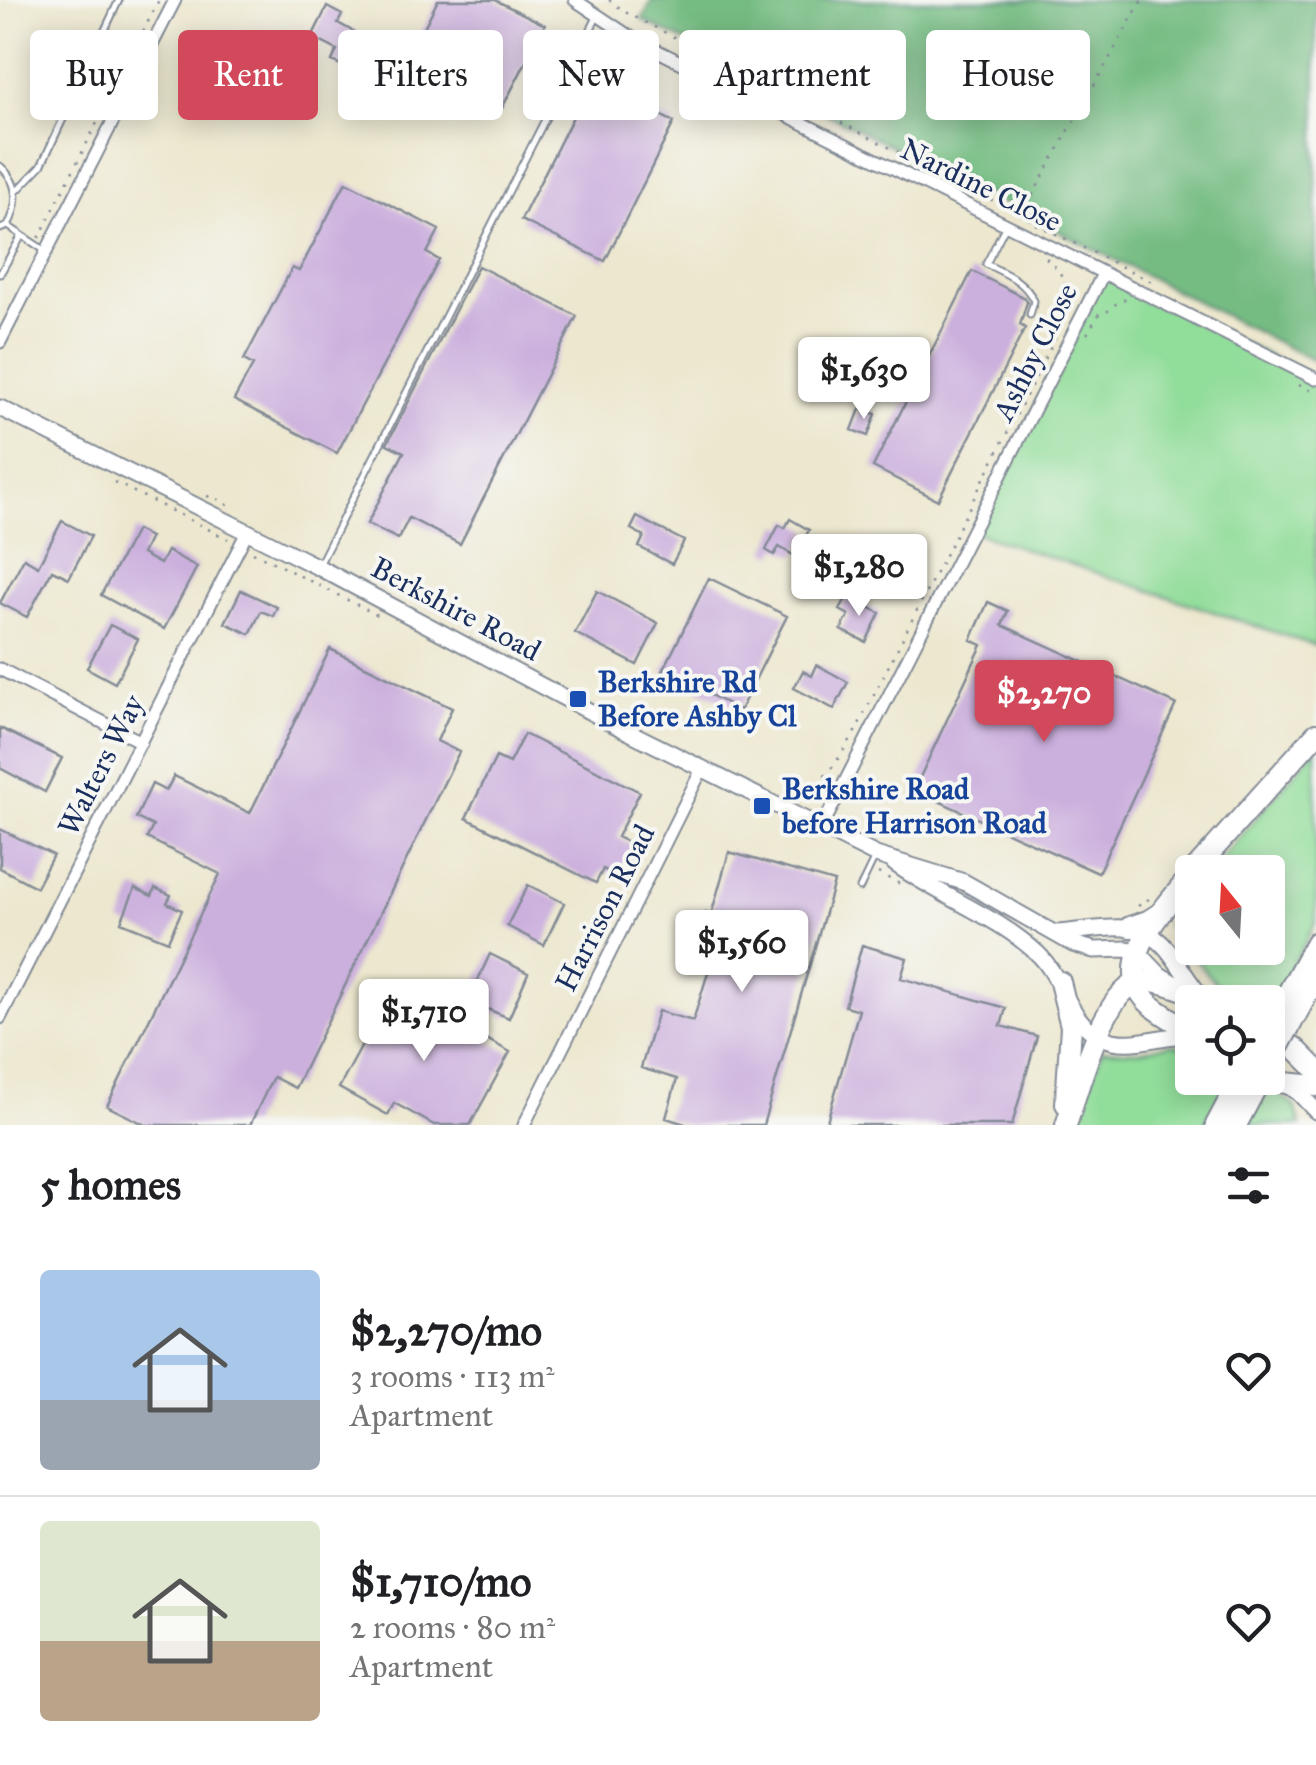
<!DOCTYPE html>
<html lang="en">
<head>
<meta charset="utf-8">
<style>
  :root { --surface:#fff; --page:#f2f2f2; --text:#202124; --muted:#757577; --line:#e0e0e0; --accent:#d1495b }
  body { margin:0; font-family:"IM FELL Great Primer",serif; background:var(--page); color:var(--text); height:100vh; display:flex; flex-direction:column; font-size:38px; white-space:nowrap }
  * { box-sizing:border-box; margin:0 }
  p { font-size:32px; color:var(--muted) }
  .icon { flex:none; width:55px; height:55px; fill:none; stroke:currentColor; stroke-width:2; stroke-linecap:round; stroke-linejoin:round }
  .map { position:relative; height:1125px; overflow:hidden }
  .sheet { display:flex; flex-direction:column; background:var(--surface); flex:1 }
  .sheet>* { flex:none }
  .guide { position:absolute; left:30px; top:30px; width:1258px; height:90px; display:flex; gap:20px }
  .needle { width:65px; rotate:342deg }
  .fabs { position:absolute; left:1175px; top:855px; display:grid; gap:20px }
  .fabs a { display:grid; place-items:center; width:110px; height:110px; border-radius:10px; background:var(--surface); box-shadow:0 5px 25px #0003; font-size:50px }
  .price { position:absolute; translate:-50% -85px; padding:0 22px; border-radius:10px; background:#fff; color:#222; font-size:32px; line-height:65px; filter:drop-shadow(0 2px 5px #0008) }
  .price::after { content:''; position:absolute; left:50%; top:60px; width:30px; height:22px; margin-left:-15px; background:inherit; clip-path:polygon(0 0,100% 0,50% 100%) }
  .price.active { background:var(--accent); color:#fff }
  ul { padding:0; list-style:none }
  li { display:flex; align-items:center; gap:30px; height:250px; padding:0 40px }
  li+li { border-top:2px solid var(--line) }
  li span { display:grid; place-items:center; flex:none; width:280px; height:200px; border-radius:10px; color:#555 }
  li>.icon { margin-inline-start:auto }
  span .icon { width:120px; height:120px; fill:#fffc; stroke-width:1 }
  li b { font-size:42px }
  h2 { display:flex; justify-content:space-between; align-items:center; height:120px; padding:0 40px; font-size:42px }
  .chip { padding:0 35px; border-radius:10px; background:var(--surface); box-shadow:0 5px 25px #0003; font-size:35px; line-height:90px }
  .chip.active { background:var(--accent); color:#fff }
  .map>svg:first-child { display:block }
  .green { fill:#91dd9a; stroke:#56867c; stroke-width:2.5 }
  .forest { fill:#74bc82; stroke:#487670; stroke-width:2.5 }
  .building { fill:#cbafdd }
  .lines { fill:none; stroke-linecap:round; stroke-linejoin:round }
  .lane-casing { stroke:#848b96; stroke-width:9 }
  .street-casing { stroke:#848b96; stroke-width:15 }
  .secondary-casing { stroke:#848b96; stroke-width:19 }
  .highway-casing { stroke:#848b96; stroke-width:24 }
  .path { stroke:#848b96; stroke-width:2.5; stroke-dasharray:2.5 8; stroke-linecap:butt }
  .lane { stroke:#fff; stroke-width:5 }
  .street { stroke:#fff; stroke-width:11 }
  .secondary { stroke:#fff; stroke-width:15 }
  .highway { stroke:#fff; stroke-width:20 }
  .highway-bridge-casing { stroke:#848b96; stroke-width:24; stroke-linecap:butt }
  .highway-bridge { stroke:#fff; stroke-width:20 }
  .transit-dot { fill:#1a4fb4; stroke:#f6f6f2; stroke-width:4 }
  .labels { text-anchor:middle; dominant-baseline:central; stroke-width:8; stroke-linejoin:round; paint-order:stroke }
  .street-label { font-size:30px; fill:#1b2f5e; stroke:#f6f6f2 }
  .transit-label { font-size:30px; font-weight:bold; fill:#164399; stroke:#f6f6f2; text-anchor:start }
</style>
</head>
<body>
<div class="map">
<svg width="1316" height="1125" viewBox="0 0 1316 1125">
  <rect width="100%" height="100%" fill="#f6f6f2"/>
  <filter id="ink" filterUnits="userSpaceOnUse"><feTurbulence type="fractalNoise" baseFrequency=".01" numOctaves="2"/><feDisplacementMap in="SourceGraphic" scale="20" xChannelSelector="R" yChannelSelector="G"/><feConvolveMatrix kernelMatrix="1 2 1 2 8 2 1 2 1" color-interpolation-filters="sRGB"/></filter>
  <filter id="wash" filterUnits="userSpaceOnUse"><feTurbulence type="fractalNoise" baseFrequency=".0048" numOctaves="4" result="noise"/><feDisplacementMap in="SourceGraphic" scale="40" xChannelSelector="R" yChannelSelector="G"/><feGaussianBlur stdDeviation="2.25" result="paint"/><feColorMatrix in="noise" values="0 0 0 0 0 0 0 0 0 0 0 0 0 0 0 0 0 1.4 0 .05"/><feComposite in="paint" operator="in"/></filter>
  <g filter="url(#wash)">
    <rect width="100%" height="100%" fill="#ece7ce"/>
    <path class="green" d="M 1103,274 L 1316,379 L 1316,646 L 971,531 Z
      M 1316,748 L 1316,922 L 1268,1010 L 1268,1002 C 1208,1002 1204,958 1167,925 L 1192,893 L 1192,948 L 1268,948 L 1268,872 L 1210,872 Z
      M 1171,1044 L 1192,1049 L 1192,1078 L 1229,1078 L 1204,1125 L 1076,1125 L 1102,1050 L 1138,1051 Z
      M 1269,1086 L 1295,1107 L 1301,1125 L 1248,1125 Z"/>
    <path class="forest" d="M 652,0 L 1316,0 L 1316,362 L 642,20 Z"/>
    <g id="blocks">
      <path class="building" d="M 438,0 L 495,0 L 545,25 L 499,114 L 405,65 Z
        M 327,7 L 342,15 L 338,23 L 363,37 L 347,68 L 332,61 L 337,50 L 312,37 Z
        M 591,81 L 674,122 L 605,261 L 521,220 Z
        M 346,182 L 439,230 L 427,253 L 439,260 L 337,453 L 234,400 L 253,365 L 244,360 L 292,268 L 299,271 Z
        M 478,266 L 577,316 L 460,544 L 409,518 L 398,539 L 367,524 L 404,452 L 387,444 Z
        M 972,271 L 1025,298 L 1027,302 L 1020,325 L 1025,328 L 938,500 L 873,467 Z
        M 851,370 L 870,370 L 870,380 L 880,379 L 880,399 L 833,399 L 832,381 L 851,380 Z
        M 860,409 L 876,414 L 868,436 L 852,430 Z
        M 637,517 L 684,541 L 672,564 L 639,547 L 644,536 L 631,529 Z
        M 790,519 L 809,530 L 795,556 L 779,547 L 774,555 L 766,550 L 779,525 L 785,528 Z
        M 62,521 L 91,536 L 69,578 L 52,570 L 27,617 L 0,603 L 24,558 L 38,566 Z
        M 136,530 L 150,537 L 142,554 L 160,564 L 167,551 L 197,567 L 164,629 L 101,595 Z
        M 709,578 L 787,616 L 740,710 L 663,671 Z
        M 241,590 L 277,607 L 273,616 L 261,611 L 250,634 L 225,623 Z
        M 597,591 L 658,623 L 637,665 L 575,633 Z
        M 847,596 L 880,613 L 866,642 L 841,630 L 849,615 L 840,610 Z
        M 988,602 L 1008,611 L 1002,625 L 1176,704 L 1098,873 L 914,790 L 982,645 L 971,640 Z
        M 110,625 L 138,639 L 115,683 L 87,668 Z
        M 330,649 L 452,708 L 437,741 L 459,752 L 295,1088 L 273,1077 L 250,1125 L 146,1125 L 107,1106 L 220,874 L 147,838 L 153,826 L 136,818 L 152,784 L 166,791 L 174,776 L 250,813 Z
        M 817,665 L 848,682 L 834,709 L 794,688 L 803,671 L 812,676 Z
        M 0,728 L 62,758 L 45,792 L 0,768 Z
        M 524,734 L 640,792 L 617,837 L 637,847 L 621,878 L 603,869 L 596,883 L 466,818 L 496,757 L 509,763 Z
        M 0,829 L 53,855 L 36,887 L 0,868 Z
        M 729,852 L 834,882 L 763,1125 L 688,1125 L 666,1118 L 677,1079 L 641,1068 L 658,1011 L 693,1021 L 713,956 L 695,951 L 706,913 L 711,915 Z
        M 528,885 L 564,903 L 544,945 L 507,926 Z
        M 135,888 L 152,896 L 155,888 L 171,895 L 167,903 L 182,910 L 168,941 L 121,922 Z
        M 862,945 L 907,958 L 901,978 L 1006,1008 L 1001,1026 L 1037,1036 L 1012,1125 L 826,1125 L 859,1010 L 845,1006 Z
        M 490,954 L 528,973 L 509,1018 L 468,1001 Z
        M 393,988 L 510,1052 L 470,1125 L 434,1125 L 394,1103 L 388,1115 L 339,1088 Z"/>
    </g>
  </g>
  <g filter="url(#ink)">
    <use href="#blocks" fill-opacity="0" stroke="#848b96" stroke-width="2.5"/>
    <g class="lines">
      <g class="lane-casing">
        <path id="lane" d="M 0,166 C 20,183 19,204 8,226 L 0,229
          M 16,192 L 41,166 L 119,0
          M 1006,225 L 986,264 C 1006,274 1024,280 1034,301 L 1030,315
          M 8,226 L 44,250
          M 0,274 L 21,237
          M 319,565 L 597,17
          M 860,888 L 875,857"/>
      </g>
      <g class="street-casing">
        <path id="street" d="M 575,0 L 632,38 L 1316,379
          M 0,342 L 175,0
          M 0,669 L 141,742
          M 822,827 L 1103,274
          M 0,1018 L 246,534
          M 524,1125 L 703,767"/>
      </g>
      <g class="secondary-casing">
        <path id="secondary" d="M 0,408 L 318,567 L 619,727 L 876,855 L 964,882 L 1073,944 L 1094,950 L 1127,949 L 1138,952 L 1160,975 L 1206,1002
          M 894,863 C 939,896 996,915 1037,953 C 1063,977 1068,1022 1101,1037 C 1131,1051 1162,1033 1192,1035
          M 1055,933 C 1094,932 1138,914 1167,949 C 1179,964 1188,980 1200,995
          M 1268,1073 L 1299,1093 L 1316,1111"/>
      </g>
      <g class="highway-casing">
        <path id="highway" d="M 1193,872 L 1316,734
          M 1192,874 C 1168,905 1110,961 1147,1001 C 1159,1014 1178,1022 1192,1032
          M 1130,927 L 1148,921 L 1162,912
          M 1060,982 L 1071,1026 L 1066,1104
          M 1292,1022 L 1316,978
          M 1268,1029 L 1316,942
          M 1294,1047 L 1316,1069
          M 1285,1083 L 1316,1086
          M 1066,1125 C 1078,1091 1101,998 1135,984 C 1150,977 1166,984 1181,989
          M 1216,1125 L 1241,1078
          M 1236,1125 L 1261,1078"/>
      </g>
      <path class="path" d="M 609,0 L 627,13 L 1035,222
        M 1022,214 L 1142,0
        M 1036,224 L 1154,283 L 1152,286
        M 39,238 L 159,0
        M 1046,258 C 1070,277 1074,304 1059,330
        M 1087,334 L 1099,314 L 1111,310 L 1118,301 L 1128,299
        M 1299,385 L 1316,393
        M 114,482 L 228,539
        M 207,496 L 224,501 L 230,508
        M 253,552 L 379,616
        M 788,795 C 821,793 836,761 853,736 L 1059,331
        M 878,873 L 902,885
        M 1138,906 L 1152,897"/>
      <use href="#lane" class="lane"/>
      <use href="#street" class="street"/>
      <use href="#secondary" class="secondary"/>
      <use href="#highway" class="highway"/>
      <g class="highway-bridge-casing">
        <path id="highway-bridge" d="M 1268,1066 L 1292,1022"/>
      </g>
      <use href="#highway-bridge" class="highway-bridge"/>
    </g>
  </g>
  <g class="transit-dot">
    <rect x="568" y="689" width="20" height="20" rx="5"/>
    <rect x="752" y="796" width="20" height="20" rx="5"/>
  </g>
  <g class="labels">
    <g class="street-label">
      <text transform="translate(981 185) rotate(26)">Nardine Close</text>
      <text transform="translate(1035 352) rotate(-63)">Ashby Close</text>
      <text transform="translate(456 609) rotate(28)">Berkshire Road</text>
      <text transform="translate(101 765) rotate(-63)">Walters Way</text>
      <text transform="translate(605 908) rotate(-63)">Harrison Road</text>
    </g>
    <g class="transit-label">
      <text x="598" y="682">Berkshire Rd<tspan x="598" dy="34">Before Ashby Cl</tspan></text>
      <text x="782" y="789">Berkshire Road<tspan x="782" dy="34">before Harrison Road</tspan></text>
    </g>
  </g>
</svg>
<div class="fabs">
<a><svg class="needle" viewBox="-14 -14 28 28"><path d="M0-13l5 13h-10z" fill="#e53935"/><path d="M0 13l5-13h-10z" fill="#757577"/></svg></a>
<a><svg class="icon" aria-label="locate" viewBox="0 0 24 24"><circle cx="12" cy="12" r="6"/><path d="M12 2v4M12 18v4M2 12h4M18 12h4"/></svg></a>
</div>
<b class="price" style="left:864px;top:422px">$1,630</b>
<b class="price" style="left:859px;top:619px">$1,280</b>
<b class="price active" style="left:1044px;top:745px">$2,270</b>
<b class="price" style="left:742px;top:995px">$1,560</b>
<b class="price" style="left:424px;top:1064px">$1,710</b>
<div class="guide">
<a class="chip">Buy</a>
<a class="chip active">Rent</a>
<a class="chip">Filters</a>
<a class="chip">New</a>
<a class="chip">Apartment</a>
<a class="chip">House</a>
</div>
</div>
<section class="sheet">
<h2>5 homes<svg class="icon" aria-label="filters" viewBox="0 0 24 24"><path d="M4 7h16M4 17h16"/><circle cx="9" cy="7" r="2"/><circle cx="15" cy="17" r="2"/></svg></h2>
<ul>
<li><span style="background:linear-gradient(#a9c7e8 65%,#9aa5b1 0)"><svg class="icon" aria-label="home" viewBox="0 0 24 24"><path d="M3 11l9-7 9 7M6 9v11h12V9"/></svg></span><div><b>$2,270/mo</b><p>3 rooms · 113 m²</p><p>Apartment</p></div><svg class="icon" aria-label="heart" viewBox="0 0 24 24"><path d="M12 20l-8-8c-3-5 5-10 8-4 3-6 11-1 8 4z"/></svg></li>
<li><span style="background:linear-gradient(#dfe7d0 60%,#b9a48a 0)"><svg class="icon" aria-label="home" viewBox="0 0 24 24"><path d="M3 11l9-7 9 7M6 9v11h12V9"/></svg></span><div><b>$1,710/mo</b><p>2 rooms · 80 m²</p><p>Apartment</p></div><svg class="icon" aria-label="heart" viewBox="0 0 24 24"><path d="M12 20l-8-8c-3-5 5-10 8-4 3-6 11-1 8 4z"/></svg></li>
</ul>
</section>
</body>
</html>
